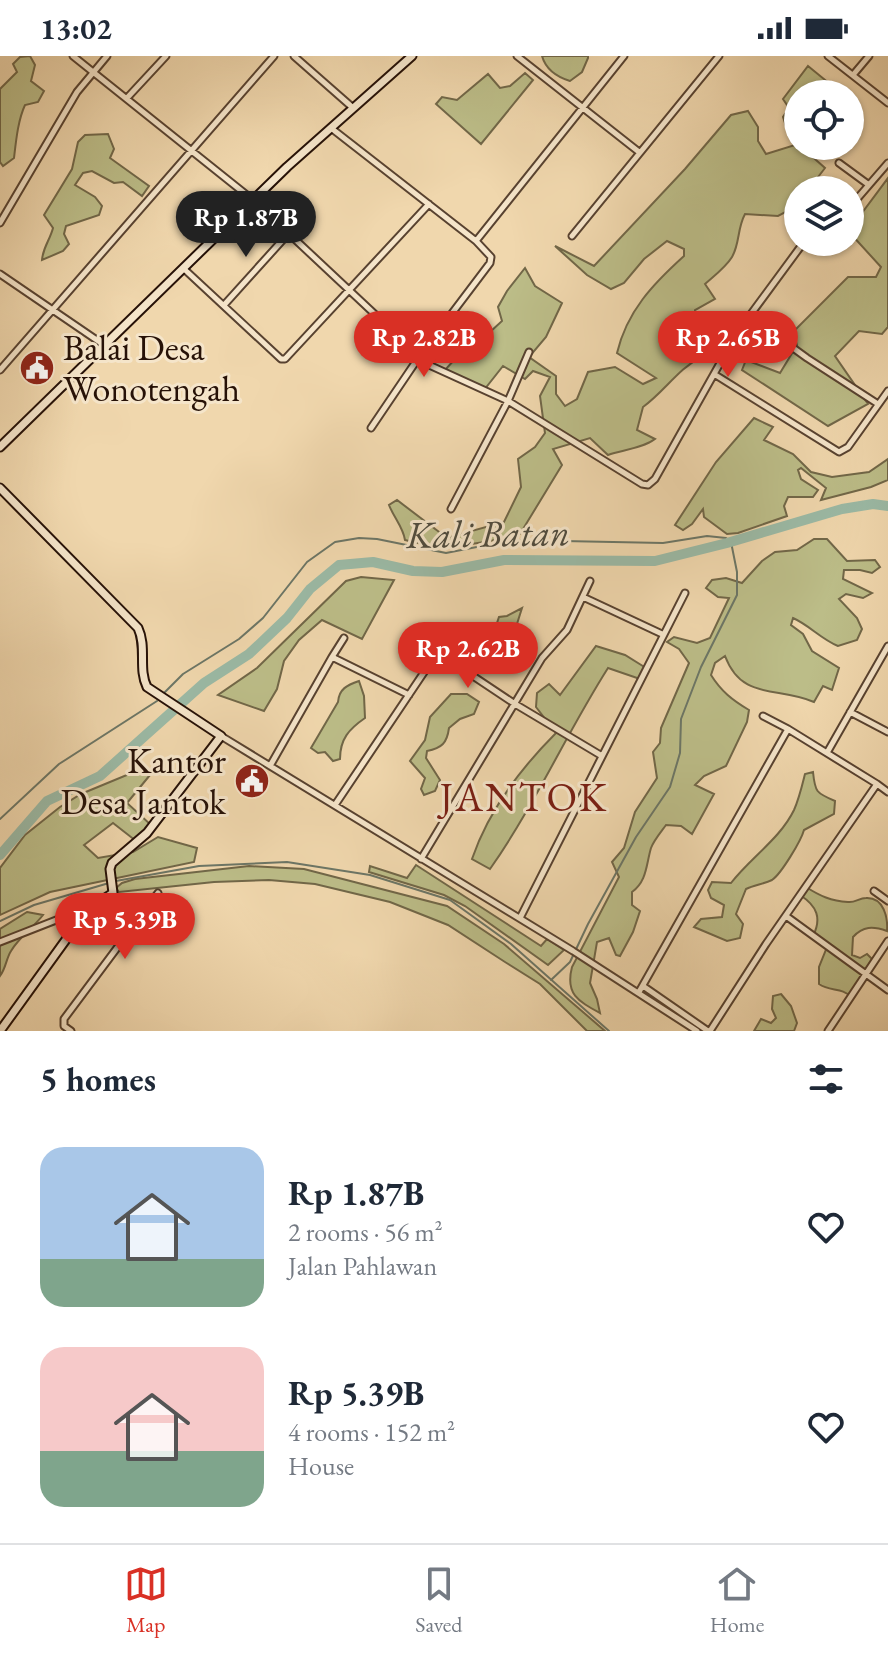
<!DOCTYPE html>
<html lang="en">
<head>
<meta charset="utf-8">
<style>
  :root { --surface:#fff; --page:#f6f6f7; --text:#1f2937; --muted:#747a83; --line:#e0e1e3; --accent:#d93025 }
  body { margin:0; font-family:"EB Garamond",serif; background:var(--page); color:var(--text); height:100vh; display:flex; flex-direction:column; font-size:30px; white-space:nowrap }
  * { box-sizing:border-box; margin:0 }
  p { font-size:26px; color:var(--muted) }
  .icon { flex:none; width:44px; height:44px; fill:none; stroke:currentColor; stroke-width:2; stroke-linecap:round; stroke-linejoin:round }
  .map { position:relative; height:975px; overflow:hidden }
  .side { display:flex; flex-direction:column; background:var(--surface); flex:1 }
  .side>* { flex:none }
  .fabs { position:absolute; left:784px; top:24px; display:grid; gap:16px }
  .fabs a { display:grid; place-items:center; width:80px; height:80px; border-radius:50%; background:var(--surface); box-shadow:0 2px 6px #0004; font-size:40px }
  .price { position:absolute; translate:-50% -68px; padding:0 18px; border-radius:28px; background:var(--accent); color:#fff; font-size:26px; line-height:52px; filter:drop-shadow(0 2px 4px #0008) }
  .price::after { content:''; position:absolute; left:50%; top:48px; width:24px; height:18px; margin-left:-12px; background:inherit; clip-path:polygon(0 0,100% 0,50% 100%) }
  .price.on { background:#222; color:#fff }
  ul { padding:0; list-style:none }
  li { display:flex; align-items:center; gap:24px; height:200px; padding:0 40px }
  li span { display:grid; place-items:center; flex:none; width:224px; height:160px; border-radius:24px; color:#555 }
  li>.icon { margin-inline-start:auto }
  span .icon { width:96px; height:96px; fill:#fffc; stroke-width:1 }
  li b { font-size:34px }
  h2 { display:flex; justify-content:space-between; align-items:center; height:96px; padding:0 40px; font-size:34px }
  .status { display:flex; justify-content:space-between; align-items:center; height:56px; padding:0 40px; background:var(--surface); direction:ltr }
  .status svg { height:22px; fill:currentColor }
  .menu { display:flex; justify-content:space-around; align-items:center; height:112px; border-top:2px solid var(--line); background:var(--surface); font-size:22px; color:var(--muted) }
  .menu a { display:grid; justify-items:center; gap:4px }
  .menu .on { color:var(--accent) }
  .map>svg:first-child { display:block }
  .green { fill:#bcbd88; stroke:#716748; stroke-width:2 }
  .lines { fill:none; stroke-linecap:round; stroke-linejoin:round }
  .stream { stroke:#6c7666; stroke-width:2 }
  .river { stroke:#9bbaa6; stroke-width:10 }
  .street-casing { stroke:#584230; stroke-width:9 }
  .secondary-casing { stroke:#261107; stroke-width:11 }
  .street { stroke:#f5e5ca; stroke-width:5 }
  .secondary { stroke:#f5e5ca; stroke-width:7 }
  .labels { text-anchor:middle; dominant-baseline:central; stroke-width:6; stroke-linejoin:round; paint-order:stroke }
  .poi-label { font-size:36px; fill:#261107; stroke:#f5e5ca; text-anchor:start }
  .water-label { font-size:38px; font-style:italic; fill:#4f4c3f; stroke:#f5e5ca }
  .quarter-label { font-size:40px; letter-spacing:2px; fill:#7a1f14; stroke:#f5e5ca }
</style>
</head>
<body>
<div class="status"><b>13:02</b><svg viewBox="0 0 49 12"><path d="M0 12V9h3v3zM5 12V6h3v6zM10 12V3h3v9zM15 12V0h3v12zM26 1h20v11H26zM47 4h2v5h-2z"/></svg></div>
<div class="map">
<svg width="888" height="975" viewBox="0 0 888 975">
  <rect width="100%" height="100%" fill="#f0d7ad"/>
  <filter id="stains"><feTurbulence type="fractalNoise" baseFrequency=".0025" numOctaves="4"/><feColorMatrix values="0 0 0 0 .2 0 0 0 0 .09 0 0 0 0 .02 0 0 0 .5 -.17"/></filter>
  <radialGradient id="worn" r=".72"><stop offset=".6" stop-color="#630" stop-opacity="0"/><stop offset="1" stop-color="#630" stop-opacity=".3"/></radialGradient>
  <path class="green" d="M 30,0 L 35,9 L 31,25 L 44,35 L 38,46 L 25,49 C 18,64 16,85 14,102 L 3,110 L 0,106 L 0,33 L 17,16 L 13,8 L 20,1 Z
    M 542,0 L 588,0 L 588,2 L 582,16 L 570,25 C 557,21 546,14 542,0 Z
    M 808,10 L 841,37 L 798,38 L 798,81 L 788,76 L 783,61 L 789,52 L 783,43 Z
    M 525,17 L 533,24 L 481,88 L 436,48 L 442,41 L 457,44 L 488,18 L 500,32 L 510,30 Z
    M 748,55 L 758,71 L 758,85 L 766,98 L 798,88 L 825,112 L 808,134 L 798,134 L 797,150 L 778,160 L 745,158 C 737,173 740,187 732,201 C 726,211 714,220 705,228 L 715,243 L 695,254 C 694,277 706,277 701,301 C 678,313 664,336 643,351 L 637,374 L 655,383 C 643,392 623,394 608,399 L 590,382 L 553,393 L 562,409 L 520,478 C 482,488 444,495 405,484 C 403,471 394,462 389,449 L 397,444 L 447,482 L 504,466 L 521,431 L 518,403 L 535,391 L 545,377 L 540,340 L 550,321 L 533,315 L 525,323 L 503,310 L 484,334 L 445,314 L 476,280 L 490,276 L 502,265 L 498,251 L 507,235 L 525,212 L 535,230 L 562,247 L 546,281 L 529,301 L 556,320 L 556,338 L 565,350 L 577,343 L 588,316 L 615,311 L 643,328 L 656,322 L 617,297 C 627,255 653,228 684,200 L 684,193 L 667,185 L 644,203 L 624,227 L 611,233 L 587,219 L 555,190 L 594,210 L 685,113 L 731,59 Z
    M 108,78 L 114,93 L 110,102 L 149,130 L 142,140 L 123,126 L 114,127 L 92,115 L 83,117 L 75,129 L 95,141 L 102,150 L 99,159 L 66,170 L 64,178 L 69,188 L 63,195 L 42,204 C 43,191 50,184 53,172 L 44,159 L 72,113 L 78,86 L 85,79 Z
    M 888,122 L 888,271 L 882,278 L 859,275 L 835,300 L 868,348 L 828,370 L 742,314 L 746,304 L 780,317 L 797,289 L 793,276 L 848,221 L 876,221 L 881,211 L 850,177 L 850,173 Z
    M 754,362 L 773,371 L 764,384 L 793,398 L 811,416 L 832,421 L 869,416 L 888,403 L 888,424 L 871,431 L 821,444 L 826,432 L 801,412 L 798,414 L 801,423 L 818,434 L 813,441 L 788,441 L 784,450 L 787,460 L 738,477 L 727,478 L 704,461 L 703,453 L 692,468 L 683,474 L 675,469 L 716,406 Z
    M 814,483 L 827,483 L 847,505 L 875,504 L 880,511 L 872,517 L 860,514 L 844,514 L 843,523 L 872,537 L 863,542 L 846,538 L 839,543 L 857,562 L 862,573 L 857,584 L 838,590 C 821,583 809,569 793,562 L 791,569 L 803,578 L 812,595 L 839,612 L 832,634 L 823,630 L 814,646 C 777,630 742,645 725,600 L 715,607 L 711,619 C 721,635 732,644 749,654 L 747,666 L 726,710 L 704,720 L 695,729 L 714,738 L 692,778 L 681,770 L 666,769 C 661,776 654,784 651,792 C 646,809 647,825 632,836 L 632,849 L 640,855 L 633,876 L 620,900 L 616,899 L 609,882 L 597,886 L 590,927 L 597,943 L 600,957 C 578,945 565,938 572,911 L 619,821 L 612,806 L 624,792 L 635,756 L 657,722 L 653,696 L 660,687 L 661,672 L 689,607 L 679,593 L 667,586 L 674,581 L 697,587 L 710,582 L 729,542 L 718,541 L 706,532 L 712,524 L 726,522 L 742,527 L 762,505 L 775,496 L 797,494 Z
    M 361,521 L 394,524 L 362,583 L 322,564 L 299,584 L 284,605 L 277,633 L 264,655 L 218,639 L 257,612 L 346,525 Z
    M 522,552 L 516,571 L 480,616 L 471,608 L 463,591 L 442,595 L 463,574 L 483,583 L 495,573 L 499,561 L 507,560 Z
    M 596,590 L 625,599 L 646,612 L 640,623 L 608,612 C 566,678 535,749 490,813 L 472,803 C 488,756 521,712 556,677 L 536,651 L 537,637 L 549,628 L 560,639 Z
    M 359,625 L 364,640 L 365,662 C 349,673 340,683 340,703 L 333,705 L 325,696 L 318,697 L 311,692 L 338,646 C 339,633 347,629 359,625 Z
    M 451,638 L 467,638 L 479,646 L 474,658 L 460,663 L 449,672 C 447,687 442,692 427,695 L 426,702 L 440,724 L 435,735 L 424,739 L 421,733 L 425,722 L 410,705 L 425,684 L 430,661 Z
    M 146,711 L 150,719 L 127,747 L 151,769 L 136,785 L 113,767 L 84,789 L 98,802 L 133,796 L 158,781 L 197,792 L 194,806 L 50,836 L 0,859 L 0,812 L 25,779 L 60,751 L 81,738 Z
    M 813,716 C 815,736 816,737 835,745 L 834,758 L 804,774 C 801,785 781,818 772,824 C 764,828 754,829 746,833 L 736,858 L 743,868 L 740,882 L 727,885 L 694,871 L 701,863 L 722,861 L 724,849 L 711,842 L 708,834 L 712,826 L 731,827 C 750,802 780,783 794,754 C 799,743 802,730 805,718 Z
    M 416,809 L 541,890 L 547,883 L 564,894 L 548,909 L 465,850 L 444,839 L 369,816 L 370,810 L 407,822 Z
    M 249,810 L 304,813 L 447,850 L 504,888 L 605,975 L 587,975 L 540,928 L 505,906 L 448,869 L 390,846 L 315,828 L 269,824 L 214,826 L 119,836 L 116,832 L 122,827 L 135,823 Z
    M 806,831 C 820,840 831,845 848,846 C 855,847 859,842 866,842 C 884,841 888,862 887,875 C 873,870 863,870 853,881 L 852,899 L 860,902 L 867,898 L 872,903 L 851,941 C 842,931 830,936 819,928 L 819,911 L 827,891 L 813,880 C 822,862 817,850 800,839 Z
    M 27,856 L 43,859 C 33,872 19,881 11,895 C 6,903 6,912 0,920 L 0,873 Z
    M 781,938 L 791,950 L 797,967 L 794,975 L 754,975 L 761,963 L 771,967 L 776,962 L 772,953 L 773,940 Z"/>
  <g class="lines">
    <path class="stream" d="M 164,637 L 183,618 L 239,583 L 263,562 L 307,506 L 335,486 L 359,482 L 377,483 L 446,497 L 513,484 L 663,487 L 707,480 L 726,482 L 731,486 L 737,516 L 737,539 L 701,611 L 681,663 L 680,697 L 670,731 L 636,781 L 588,868 L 570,906 L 551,924
      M 0,763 L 59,708 L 157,645
      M 116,825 L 199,810 L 287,806 L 370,819 L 450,844 L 511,888 L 609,975
      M 0,865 L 34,849 L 109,827"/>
    <path class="river" d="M 0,799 L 47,745 L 100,720 L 204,627 L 249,598 L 287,562 L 310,533 L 339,509 L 373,506 L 413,515 L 442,516 L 504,504 L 655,505 L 727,487 L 842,453 L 873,448 L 888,450"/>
    <g class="street-casing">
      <path id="street" d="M 73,0 L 253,144 L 429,309 L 508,345 L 642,428 L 648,429 L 655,423 L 737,277 L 804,186
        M 294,0 L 352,51
        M 517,0 L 639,96
        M 828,0 L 888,47
        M 853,19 L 869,0
        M 127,42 L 166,0
        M 331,72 L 476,185 L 491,201 L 490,207 L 419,301 L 371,372
        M 839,107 L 869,129
        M 850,151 L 888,107
        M 0,167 L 77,36 L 107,0
        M 572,180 L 719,0
        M 476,185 L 624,0
        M 183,212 L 281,303 L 285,303 L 429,148
        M 0,218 L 104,289
        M 225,248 L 289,177
        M 749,260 L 807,302 L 878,348
        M 0,314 L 274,0
        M 714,318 L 839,396 L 848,391 L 888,335
        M 451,453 L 508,345 L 529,296
        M 583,541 L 662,578
        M 437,596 L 515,648 L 602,700
        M 332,601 L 344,582
        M 850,656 L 888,676
        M 763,660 L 788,673
        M 221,680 L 573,895 L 697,975
        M 828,695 L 888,590
        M 270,710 L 332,601 L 409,639
        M 877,728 L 888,736
        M 335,749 L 453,573
        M 421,803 L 542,602 L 567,574 L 590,525
        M 874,835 L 888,845
        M 786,860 L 888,934
        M 520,862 L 685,537
        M 0,886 L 92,850
        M 643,930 L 708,975
        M 639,936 L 788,673 L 877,728 L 766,888 L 710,975
        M 71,975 L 64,970 L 64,963 L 158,837
        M 828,975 L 888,885"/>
    </g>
    <g class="secondary-casing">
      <path id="secondary" d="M 0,391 L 287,111 L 412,0
        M 0,432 L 138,572 C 147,591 138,613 147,631 L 221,680 L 147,777 L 112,807 L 110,813 L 113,837 L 93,850 L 83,860 L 0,975"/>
    </g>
    <use href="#street" class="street"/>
    <use href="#secondary" class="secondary"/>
  </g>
  <defs>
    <g id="civic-disc" transform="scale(1.8)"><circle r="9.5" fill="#8f2418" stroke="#f5e5ca"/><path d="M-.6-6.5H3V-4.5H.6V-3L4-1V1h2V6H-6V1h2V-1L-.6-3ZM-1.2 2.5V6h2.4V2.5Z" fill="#fff"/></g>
  </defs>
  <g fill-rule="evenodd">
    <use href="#civic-disc" x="37" y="312"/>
    <use href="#civic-disc" x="252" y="725"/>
  </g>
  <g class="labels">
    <g class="poi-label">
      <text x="63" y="291">Balai Desa<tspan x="63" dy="41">Wonotengah</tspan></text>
      <text x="226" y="704" text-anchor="end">Kantor<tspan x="226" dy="41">Desa Jantok</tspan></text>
    </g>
    <g class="water-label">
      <text transform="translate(488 477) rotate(-1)">Kali Batan</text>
    </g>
    <g class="quarter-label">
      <text x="524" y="741">JANTOK</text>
    </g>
  </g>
  <rect width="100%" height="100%" filter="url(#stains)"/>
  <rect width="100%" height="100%" fill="url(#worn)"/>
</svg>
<div class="fabs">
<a><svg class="icon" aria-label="locate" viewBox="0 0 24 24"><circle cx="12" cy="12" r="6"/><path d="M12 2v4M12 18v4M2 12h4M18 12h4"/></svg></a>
<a><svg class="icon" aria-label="layers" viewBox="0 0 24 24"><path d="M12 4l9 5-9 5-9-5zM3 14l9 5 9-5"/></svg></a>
</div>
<b class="price on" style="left:246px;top:203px">Rp 1.87B</b>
<b class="price" style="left:424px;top:323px">Rp 2.82B</b>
<b class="price" style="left:728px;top:323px">Rp 2.65B</b>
<b class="price" style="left:468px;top:634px">Rp 2.62B</b>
<b class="price" style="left:125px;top:905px">Rp 5.39B</b>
</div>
<section class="side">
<h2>5 homes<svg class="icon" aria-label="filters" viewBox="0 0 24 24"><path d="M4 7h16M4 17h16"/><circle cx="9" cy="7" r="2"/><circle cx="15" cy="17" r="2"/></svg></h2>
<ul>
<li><span style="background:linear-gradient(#a9c7e8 70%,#7fa58c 0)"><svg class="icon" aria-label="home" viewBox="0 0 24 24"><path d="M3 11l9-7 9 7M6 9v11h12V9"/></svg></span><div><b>Rp 1.87B</b><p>2 rooms · 56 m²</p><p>Jalan Pahlawan</p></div><svg class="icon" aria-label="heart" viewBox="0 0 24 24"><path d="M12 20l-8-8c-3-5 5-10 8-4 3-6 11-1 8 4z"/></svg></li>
<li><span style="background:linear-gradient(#f6c9c9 65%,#7fa58c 0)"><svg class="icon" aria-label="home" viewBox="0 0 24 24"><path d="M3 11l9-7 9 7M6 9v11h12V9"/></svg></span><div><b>Rp 5.39B</b><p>4 rooms · 152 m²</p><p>House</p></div><svg class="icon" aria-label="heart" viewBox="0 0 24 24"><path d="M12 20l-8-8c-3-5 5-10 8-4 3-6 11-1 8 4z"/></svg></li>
</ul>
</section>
<nav class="menu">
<a class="on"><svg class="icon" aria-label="map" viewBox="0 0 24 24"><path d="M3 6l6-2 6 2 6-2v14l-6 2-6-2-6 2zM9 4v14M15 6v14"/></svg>Map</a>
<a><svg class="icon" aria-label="saved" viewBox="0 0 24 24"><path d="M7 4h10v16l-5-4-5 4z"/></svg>Saved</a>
<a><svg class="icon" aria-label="home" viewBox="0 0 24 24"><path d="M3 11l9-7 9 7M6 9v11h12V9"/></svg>Home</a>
</nav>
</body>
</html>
